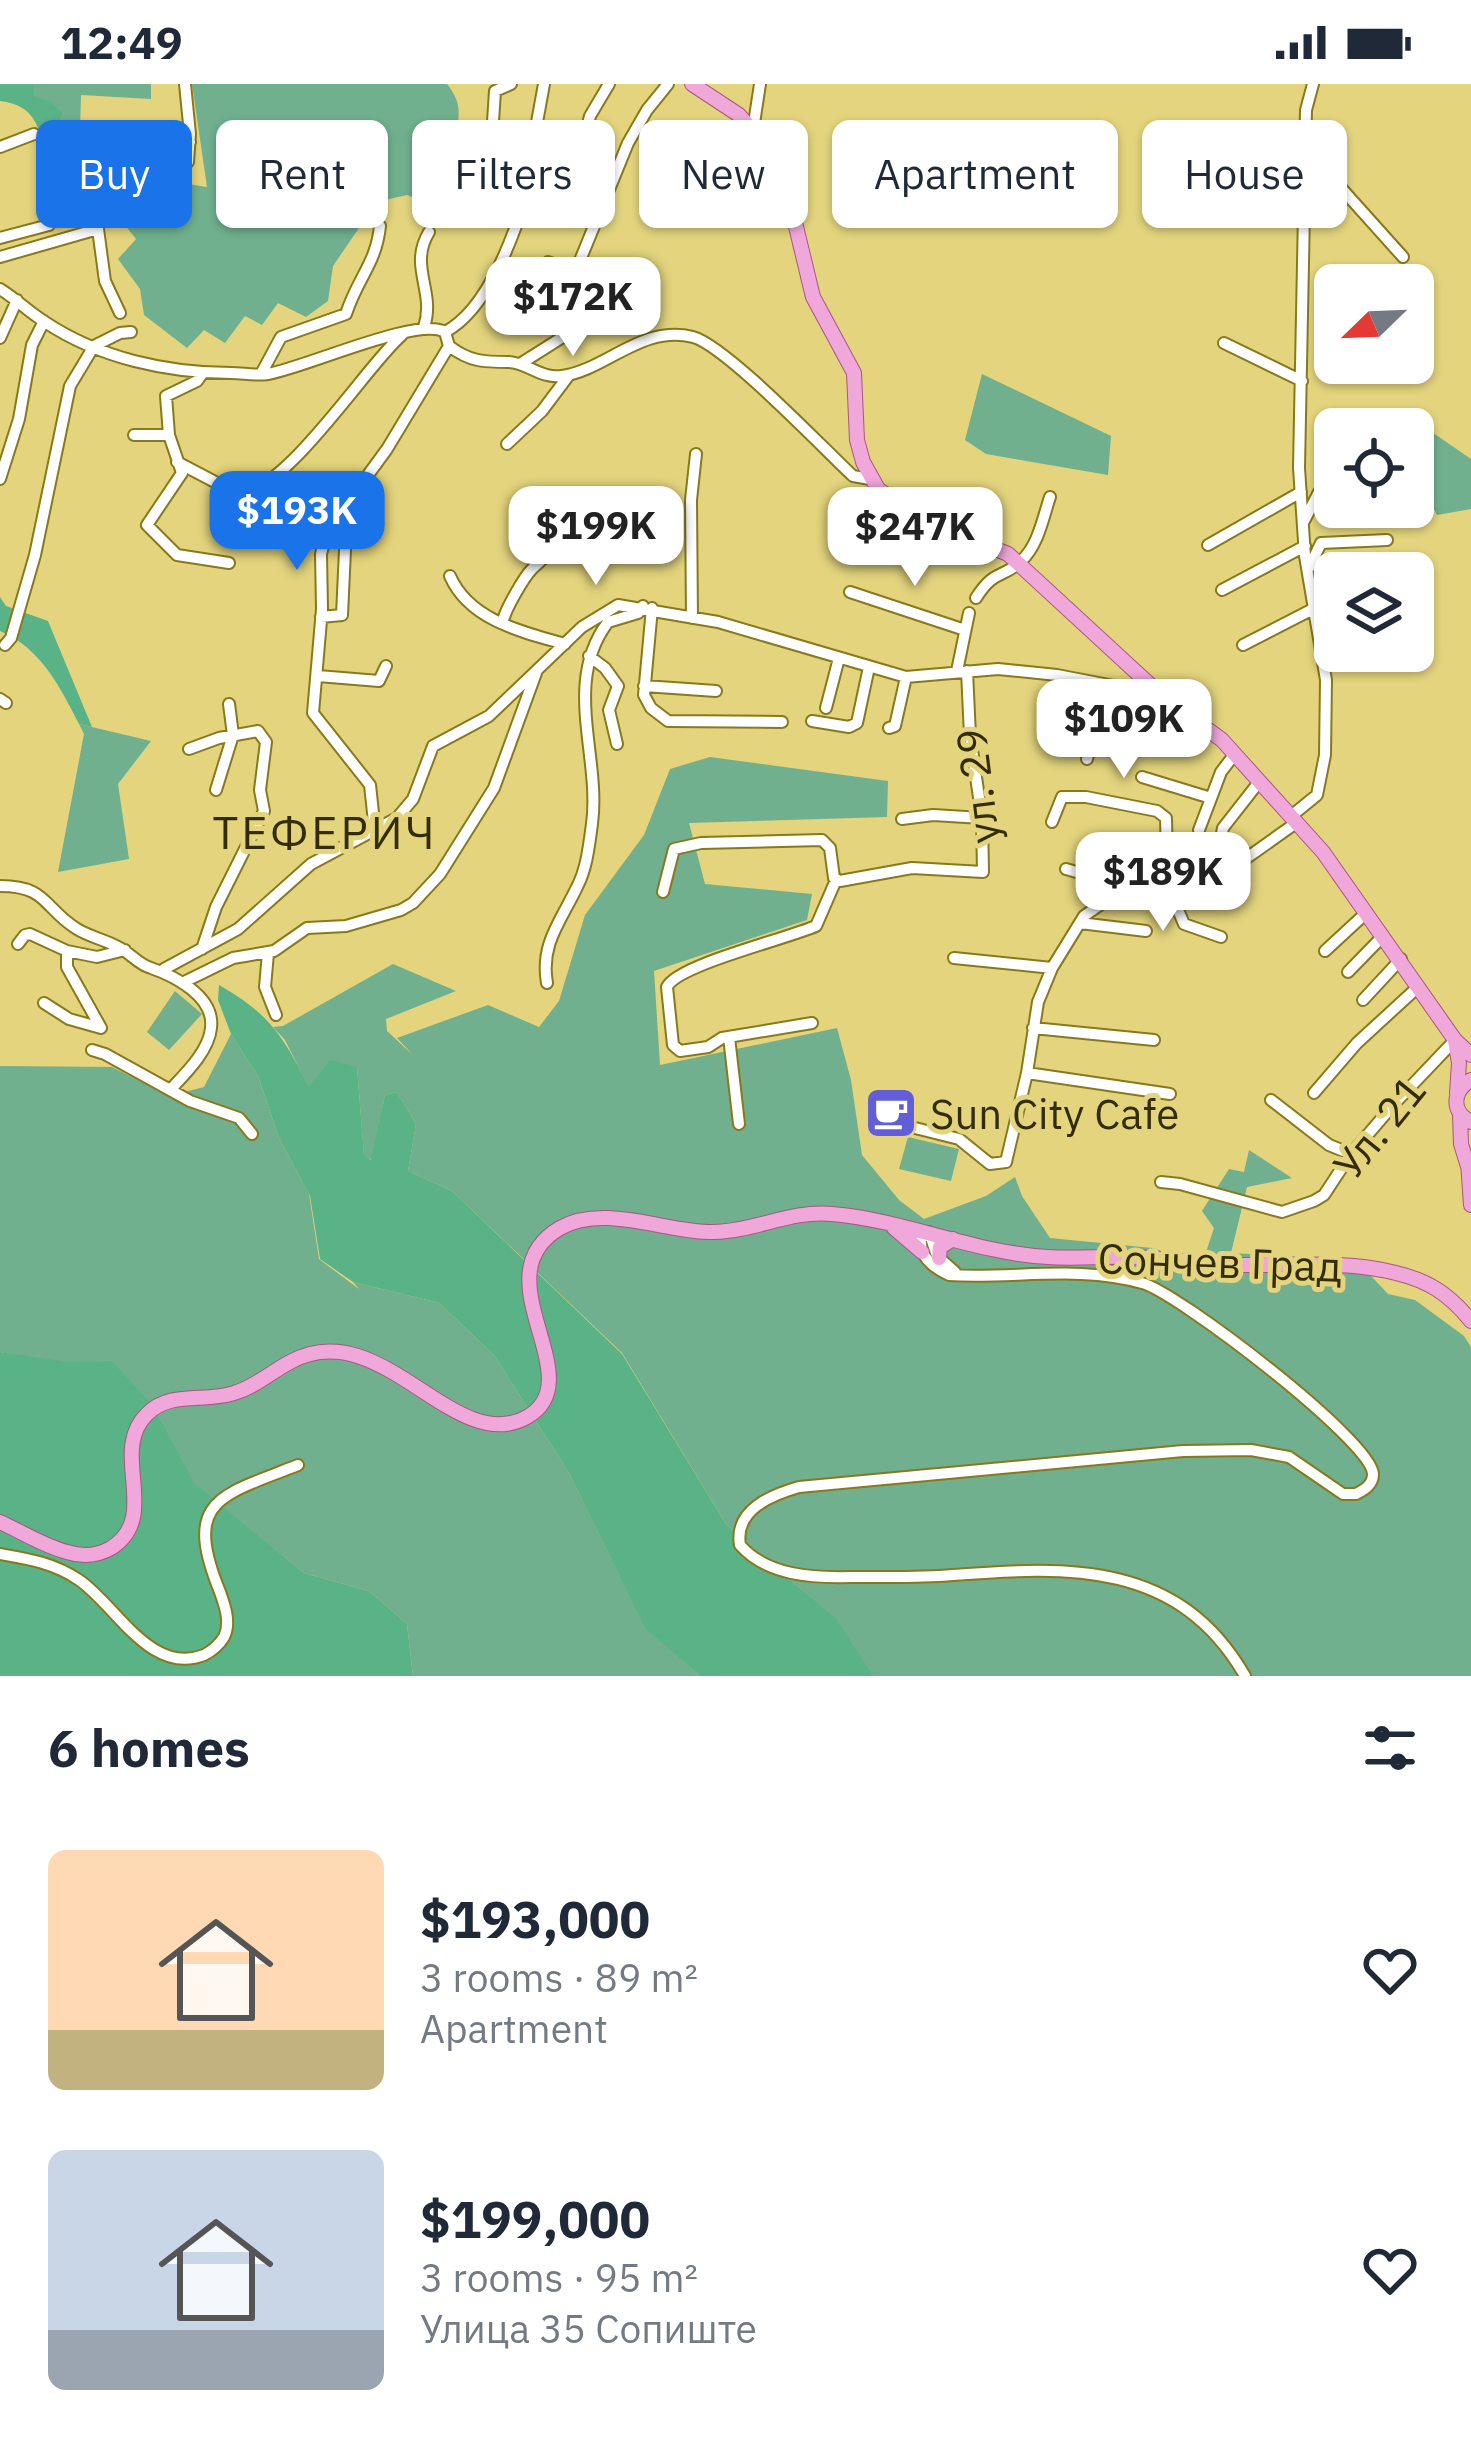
<!DOCTYPE html>
<html lang="en">
<head>
<meta charset="utf-8">
<style>
  :root { --surface:#fff; --page:#f2f2f3; --text:#1f2937; --muted:#747a83; --accent:#1a73e8 }
  body { margin:0; font-family:"IBM Plex Sans",sans-serif; background:var(--page); color:var(--text); height:100vh; display:flex; flex-direction:column; font-size:45px; white-space:nowrap }
  * { box-sizing:border-box; margin:0 }
  p { font-size:39px; color:var(--muted) }
  .icon { flex:none; width:66px; height:66px; fill:none; stroke:currentColor; stroke-width:2; stroke-linecap:round; stroke-linejoin:round }
  .map { position:relative; height:1592px; overflow:hidden }
  .panel { display:flex; flex-direction:column; background:var(--surface); flex:1 }
  .panel>* { flex:none }
  .banner { position:absolute; left:36px; top:36px; width:1401px; height:108px; display:flex; gap:24px }
  .needle { width:78px; rotate:247deg }
  .tools { position:absolute; left:1314px; top:180px; display:grid; gap:24px }
  .tools a { display:grid; place-items:center; width:120px; height:120px; border-radius:18px; background:var(--surface); box-shadow:0 3px 9px #0004; font-size:60px }
  .price { position:absolute; translate:-50% -102px; padding:0 27px; border-radius:24px; background:#fff; color:#222; font-size:39px; line-height:78px; filter:drop-shadow(0 3px 6px #0008) }
  .price::after { content:''; position:absolute; left:50%; top:72px; width:36px; height:27px; margin-left:-18px; background:inherit; clip-path:polygon(0 0,100% 0,50% 100%) }
  .price.selected { background:var(--accent); color:#fff }
  ul { padding:0; list-style:none }
  li { display:flex; align-items:center; gap:36px; height:300px; padding:0 48px }
  li span { display:grid; place-items:center; flex:none; width:336px; height:240px; border-radius:18px; color:#555 }
  li>.icon { margin-inline-start:auto }
  span .icon { width:144px; height:144px; fill:#fffc; stroke-width:1 }
  li b { font-size:51px }
  h2 { display:flex; justify-content:space-between; align-items:center; height:144px; padding:0 48px; font-size:51px }
  .tag { padding:0 42px; border-radius:18px; background:var(--surface); box-shadow:0 3px 9px #0004; font-size:42px; line-height:108px }
  .tag.selected { background:var(--accent); color:#fff }
  .status { display:flex; justify-content:space-between; align-items:center; height:84px; padding:0 60px; background:var(--surface); direction:ltr }
  .status svg { height:33px; fill:currentColor }
  .map>svg:first-child { display:block }
  .green { fill:#70b08f }
  .forest { fill:#5ab387 }
  .lines { fill:none; stroke-linecap:round; stroke-linejoin:round }
  .minor-casing { stroke:#88791c; stroke-width:14 }
  .major-casing { stroke:#a75781; stroke-width:16 }
  .minor { stroke:#fff; stroke-width:10 }
  .major { stroke:#f0a7da; stroke-width:14 }
  .labels { text-anchor:middle; dominant-baseline:central; stroke-width:10; stroke-linejoin:round; paint-order:stroke }
  .street-label { font-size:42px; fill:#332d07; stroke:#e3d47d }
  .poi-label { font-size:42px; fill:#332d07; stroke:#e3d47d; text-anchor:start }
  .neighbourhood-label { font-size:45px; letter-spacing:3px; fill:#332d07; stroke:#e3d47d }
</style>
</head>
<body>
<div class="status"><b>12:49</b><svg viewBox="0 0 49 12"><path d="M0 12V9h3v3zM5 12V6h3v6zM10 12V3h3v9zM15 12V0h3v12zM26 1h20v11H26zM47 4h2v5h-2z"/></svg></div>
<div class="map">
<svg width="1471" height="1592" viewBox="0 0 1471 1592">
  <rect width="100%" height="100%" fill="#e3d47d"/>
  <path class="green" d="M 34,0 L 151,0 L 151,15 L 81,11 L 80,47 L 136,55 L 132,84 L 123,91 L 97,79 L 57,50 L 62,37 L 34,12 Z
    M 192,0 L 447,0 C 467,25 454,34 459,59 C 461,69 465,80 469,90 L 450,129 L 407,111 L 389,115 L 359,144 L 333,182 L 328,217 L 306,233 L 278,219 L 262,241 L 245,232 L 225,259 L 204,246 L 187,264 L 144,231 L 140,205 L 118,175 L 136,155 L 121,136 L 138,92 L 207,103 Z
    M 982,290 L 1111,352 L 1108,391 L 986,370 L 965,356 Z
    M 1426,344 L 1471,375 L 1471,425 L 1437,431 L 1413,388 L 1413,354 Z
    M 79,640 L 151,657 L 118,700 L 129,775 L 58,788 L 84,650 Z
    M 710,673 L 888,697 L 887,733 L 689,739 L 705,800 L 812,810 L 807,836 L 654,887 L 660,981 L 837,944 L 851,996 L 862,1071 L 899,1116 L 924,1135 L 986,1112 L 1015,1093 L 1022,1112 L 1050,1154 L 1152,1164 L 1202,1180 L 1214,1144 L 1202,1127 L 1229,1085 L 1244,1088 L 1249,1066 L 1292,1094 L 1247,1103 L 1231,1169 L 1356,1176 L 1388,1210 L 1415,1216 L 1464,1252 L 1471,1263 L 1471,1592 L 872,1592 L 809,1512 L 726,1440 L 622,1269 L 452,1107 L 408,1087 L 416,1040 L 397,1008 L 385,1011 L 372,1076 L 364,1072 L 357,983 L 309,1004 L 285,956 L 273,943 L 283,942 L 393,880 L 456,907 L 386,935 L 387,947 L 413,971 L 397,954 L 488,921 L 539,943 L 559,917 L 585,831 L 644,751 L 670,685 Z
    M 175,907 L 202,930 L 169,966 L 147,948 Z
    M 231,950 L 258,992 L 279,1054 L 309,1110 L 319,1175 L 359,1205 L 353,1198 L 439,1219 L 494,1271 L 569,1389 L 645,1543 L 700,1592 L 413,1592 L 407,1540 L 369,1507 L 304,1489 L 193,1399 L 154,1323 L 69,1282 L 0,1268 L 0,982 L 112,983 L 169,1012 L 204,1003 Z
    M 908,1053 L 959,1065 L 951,1097 L 899,1085 Z"/>
  <path class="forest" d="M 0,0 L 34,0 L 34,12 L 51,18 L 62,29 L 58,50 L 97,79 L 123,90 L 132,84 L 138,92 L 127,119 L 112,104 L 82,103 L 73,98 L 44,104 L 66,93 C 62,84 55,78 50,69 C 35,42 37,22 0,17 Z
    M 0,513 L 6,522 L 48,537 L 92,643 L 79,640 C 60,603 41,564 0,547 Z
    M 219,901 C 270,930 283,952 309,1003 L 330,976 L 357,983 L 364,1071 L 371,1076 L 385,1011 L 397,1008 L 416,1040 L 408,1087 L 452,1107 L 622,1270 L 726,1440 L 837,1536 L 873,1592 L 700,1592 L 645,1544 L 569,1389 L 494,1271 L 439,1219 L 353,1198 L 320,1175 L 310,1112 L 279,1054 L 258,992 L 231,950 L 218,916 Z
    M 0,1268 L 69,1278 L 112,1277 L 154,1323 L 194,1399 L 304,1489 L 369,1507 L 407,1540 L 413,1592 L 0,1592 Z"/>
  <g class="lines">
    <g class="minor-casing">
      <path id="minor" d="M 185,0 L 190,50 L 188,78
        M 85,44 L 190,58
        M 753,46 L 760,0
        M 492,53 L 495,7 L 511,0
        M 0,63 L 34,50
        M 531,71 L 544,0
        M 1305,73 L 1316,76 L 1403,173
        M 575,90 L 590,32 L 609,0
        M 0,154 L 49,141
        M 0,173 L 98,145 L 105,197 L 120,229
        M 548,178 L 570,187 L 579,179 L 628,59 L 647,26 L 668,0
        M 0,205 C 16,215 29,228 45,238 C 99,274 167,289 231,289 C 243,289 256,292 268,290 C 307,283 418,232 445,248
        M 424,243 C 436,207 408,183 429,148
        M 445,248 L 449,262 C 470,278 484,278 509,278 C 528,279 541,295 562,292 C 606,286 642,240 693,253 C 726,262 823,364 853,392 L 870,395
        M 445,248 C 489,225 515,148 529,104
        M 0,254 L 17,216
        M 1224,259 L 1302,297
        M 520,280 L 599,230
        M 202,290 L 197,297 L 166,312 L 169,351 L 182,389 L 147,441 L 177,471 L 229,479
        M 261,290 L 281,253 L 346,230 C 358,193 376,180 380,142
        M 134,351 L 169,351
        M 507,360 L 542,327 L 569,291
        M 177,378 L 236,409 C 282,415 368,279 402,251
        M 0,395 L 19,335 L 32,261 L 44,237
        M 1304,437 L 1319,408 L 1335,404
        M 1208,461 L 1301,408
        M 1309,484 L 1321,459 L 1387,456
        M 450,492 C 469,536 522,548 565,560
        M 1222,506 L 1305,462
        M 850,508 L 965,546
        M 976,514 C 995,484 1003,495 1021,477 C 1038,462 1043,434 1050,413
        M 652,524 L 644,611 L 651,624 L 668,637 L 782,638
        M 321,533 L 342,531 L 345,466
        M 692,534 L 691,416 L 696,370
        M 503,537 C 505,526 524,493 532,485 C 545,472 558,466 552,445
        M 5,561 L 11,554 L 35,471 L 70,302 L 94,262 L 120,249 L 131,248
        M 1243,561 L 1315,524
        M 589,572 L 605,584 L 618,602 L 609,626 L 617,660
        M 957,587 L 969,529
        M 318,592 L 379,597 L 386,582
        M 644,602 L 716,607
        M 0,615 L 6,619
        M 826,624 L 839,574
        M 812,637 L 849,643 L 857,639 L 869,583
        M 889,644 L 895,642 L 906,593
        M 189,665 L 219,654 L 258,647 L 266,658 L 260,706 L 264,727 L 216,823 L 202,865
        M 1120,666 L 1119,652 L 1131,606
        M 1087,675 L 1106,601
        M 1142,693 L 1211,714
        M 216,706 L 233,651 L 229,620
        M 1290,733 L 1317,711 L 1325,671 L 1326,596 L 1305,472 L 1299,384 L 1306,26 L 1313,0
        M 902,735 L 933,731 L 982,734
        M 1052,738 L 1062,713 L 1086,713 L 1157,727 L 1166,734 L 1167,774 L 1190,787
        M 1199,746 L 1221,688 L 1234,671
        M 375,747 L 370,701 L 313,629 L 322,525 L 321,470 L 327,447 L 387,365 L 449,262
        M 1219,765 L 1223,744 L 1259,698
        M 1066,785 L 1135,805
        M 1165,795 L 1184,840 L 1221,853
        M 0,802 C 48,802 43,824 77,845 C 90,853 106,856 120,864 C 130,869 139,881 151,884 C 174,892 215,912 211,944 C 209,967 185,990 170,1006
        M 663,808 L 674,765 L 701,759 L 822,756 L 830,764 L 834,794 L 840,797 L 912,784 L 983,788 L 982,734 L 970,652 L 967,587
        M 1080,839 L 1146,847
        M 18,860 L 25,851 L 30,850 L 67,867
        M 1325,867 L 1365,830
        M 268,869 L 265,903 L 276,931
        M 954,874 L 1052,884
        M 164,885 L 238,845 L 311,780 L 397,734 L 413,715 L 433,662 L 489,632 L 582,543 L 618,521 L 718,538 L 906,593 L 998,585 L 1057,591 L 1161,611
        M 1348,888 L 1383,852
        M 182,899 L 233,874 L 274,867 L 307,844 L 346,842 L 401,826 L 413,819 L 440,790 L 494,704 L 536,589
        M 547,899 C 540,860 561,837 577,803 C 587,784 589,761 592,740 C 601,672 562,599 608,538 L 638,529 L 643,522
        M 1363,916 L 1401,875
        M 44,919 L 69,935 L 101,944 L 67,883 L 67,867 L 97,873 L 125,866
        M 812,939 L 722,954 L 708,963 L 680,967 L 673,961 L 667,903 C 677,881 786,855 816,842 L 836,796
        M 1033,944 L 1154,956
        M 729,953 L 739,1040
        M 92,966 L 105,970 L 190,1017 L 239,1034 L 252,1050
        M 1027,989 L 1170,1010
        M 1314,1009 L 1357,959 L 1418,903
        M 1271,1016 L 1329,1061 L 1351,1070
        M 895,1039 L 959,1055 L 990,1080 L 1006,1078 L 1027,989 L 1038,918 L 1052,884 L 1084,832 L 1107,816 L 1165,795 L 1241,778 L 1296,739
        M 1161,1098 L 1180,1100 L 1282,1128 L 1314,1117 L 1324,1111 L 1351,1070 L 1395,1019 L 1455,956
        M 929,1148 L 921,1155 C 919,1173 934,1184 949,1191 C 1012,1195 1081,1181 1142,1199 C 1177,1208 1372,1357 1373,1390 C 1373,1401 1364,1406 1356,1410 L 1343,1410 L 1289,1373 L 1251,1366 L 1183,1367 L 799,1403 C 771,1411 734,1426 740,1461 C 767,1492 813,1494 851,1493 C 885,1493 919,1494 953,1491 C 1069,1482 1179,1477 1245,1592
        M 929,1148 L 937,1172 L 955,1188
        M 0,1470 C 29,1475 54,1479 79,1496 C 116,1521 150,1592 204,1571 C 212,1567 219,1561 224,1553 C 231,1539 225,1522 220,1508 C 182,1415 220,1412 298,1381"/>
    </g>
    <g class="major-casing">
      <path id="major" d="M 692,0 L 739,31 L 769,66 L 785,97 L 813,213 L 854,289 L 857,356 L 863,378 L 878,405 L 922,435 L 1008,470 L 1161,611 L 1222,656 L 1323,768 L 1455,956 L 1471,971
        M 1455,956 L 1459,979 L 1457,1009
        M 1471,996 C 1452,1007 1451,1028 1471,1038
        M 1460,1031 L 1461,1060 L 1469,1086
        M 1468,1078 L 1471,1121
        M 894,1144 L 922,1168
        M 939,1174 L 940,1163 L 953,1155
        M 0,1438 C 22,1448 44,1462 67,1468 C 83,1473 97,1472 111,1464 C 162,1432 108,1368 147,1330 C 171,1306 205,1319 234,1309 C 255,1303 271,1288 290,1278 C 381,1228 454,1374 527,1333 C 594,1295 478,1192 560,1144 C 604,1119 667,1149 714,1148 C 755,1147 791,1126 832,1130 C 905,1136 974,1169 1048,1173 C 1075,1175 1103,1172 1130,1173 C 1167,1174 1203,1181 1240,1181 C 1294,1182 1343,1176 1396,1189 C 1429,1197 1449,1210 1471,1237"/>
    </g>
    <use href="#minor" class="minor"/>
    <use href="#major" class="major"/>
  </g>
  <defs>
    <g id="cafe-square" transform="scale(2.7)"><rect x="-9" y="-9" width="18" height="18" rx="4" fill="#625ed7" stroke="#e3d47d"/><path d="M-5.5-4.5H6V0H3Q3 3.5 0 3.5H-2.5Q-5.5 3.5-5.5 0ZM3-3.2v2h1.7v-2ZM-6 4.5H4V6H-6Z" fill="#fff"/></g>
  </defs>
  <g fill-rule="evenodd">
    <use href="#cafe-square" x="891" y="1029"/>
  </g>
  <g class="labels">
    <g class="street-label">
      <text transform="translate(977 702) rotate(-97)">ул. 29</text>
      <text transform="translate(1379 1043) rotate(-51)">Ул. 21</text>
      <text transform="translate(1220 1178) rotate(2)">Сончев Град</text>
    </g>
    <g class="poi-label">
      <text x="930" y="1029">Sun City Cafe</text>
    </g>
    <g class="neighbourhood-label">
      <text x="325" y="748">ТЕФЕРИЧ</text>
    </g>
  </g>
</svg>
<div class="tools">
<a><svg class="needle" viewBox="-14 -14 28 28"><path d="M0-13l5 13h-10z" fill="#e53935"/><path d="M0 13l5-13h-10z" fill="#747a83"/></svg></a>
<a><svg class="icon" aria-label="locate" viewBox="0 0 24 24"><circle cx="12" cy="12" r="6"/><path d="M12 2v4M12 18v4M2 12h4M18 12h4"/></svg></a>
<a><svg class="icon" aria-label="layers" viewBox="0 0 24 24"><path d="M12 4l9 5-9 5-9-5zM3 14l9 5 9-5"/></svg></a>
</div>
<b class="price" style="left:573px;top:275px">$172K</b>
<b class="price selected" style="left:297px;top:489px">$193K</b>
<b class="price" style="left:596px;top:504px">$199K</b>
<b class="price" style="left:915px;top:505px">$247K</b>
<b class="price" style="left:1124px;top:697px">$109K</b>
<b class="price" style="left:1163px;top:850px">$189K</b>
<div class="banner">
<a class="tag selected">Buy</a>
<a class="tag">Rent</a>
<a class="tag">Filters</a>
<a class="tag">New</a>
<a class="tag">Apartment</a>
<a class="tag">House</a>
</div>
</div>
<section class="panel">
<h2>6 homes<svg class="icon" aria-label="filters" viewBox="0 0 24 24"><path d="M4 7h16M4 17h16"/><circle cx="9" cy="7" r="2"/><circle cx="15" cy="17" r="2"/></svg></h2>
<ul>
<li><span style="background:linear-gradient(#ffd9b3 75%,#c2b280 0)"><svg class="icon" aria-label="home" viewBox="0 0 24 24"><path d="M3 11l9-7 9 7M6 9v11h12V9"/></svg></span><div><b>$193,000</b><p>3 rooms · 89 m²</p><p>Apartment</p></div><svg class="icon" aria-label="heart" viewBox="0 0 24 24"><path d="M12 20l-8-8c-3-5 5-10 8-4 3-6 11-1 8 4z"/></svg></li>
<li><span style="background:linear-gradient(#c9d6e8 75%,#9aa5b1 0)"><svg class="icon" aria-label="home" viewBox="0 0 24 24"><path d="M3 11l9-7 9 7M6 9v11h12V9"/></svg></span><div><b>$199,000</b><p>3 rooms · 95 m²</p><p>Улица 35 Сопиште</p></div><svg class="icon" aria-label="heart" viewBox="0 0 24 24"><path d="M12 20l-8-8c-3-5 5-10 8-4 3-6 11-1 8 4z"/></svg></li>
</ul>
</section>
</body>
</html>
